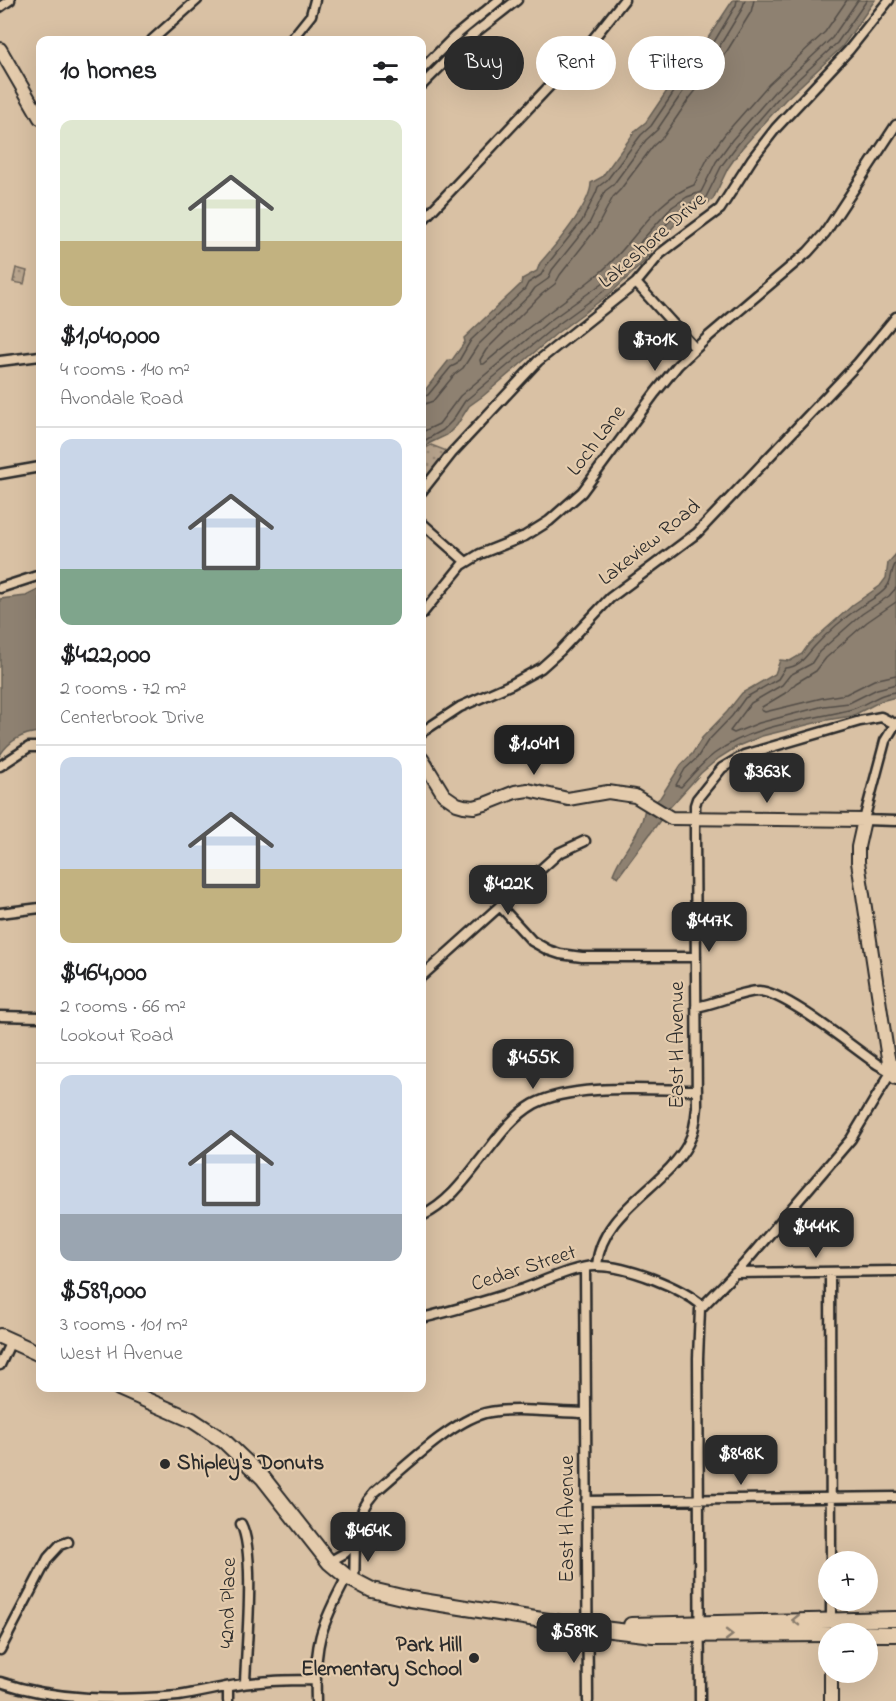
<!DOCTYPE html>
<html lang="en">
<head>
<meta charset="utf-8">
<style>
  :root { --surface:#fff; --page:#f2f2f2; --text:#202124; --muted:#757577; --line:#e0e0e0; --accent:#2b2b2b }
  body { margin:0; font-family:"Indie Flower",sans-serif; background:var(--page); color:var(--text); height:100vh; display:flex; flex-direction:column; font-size:22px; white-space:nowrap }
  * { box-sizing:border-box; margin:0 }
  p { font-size:20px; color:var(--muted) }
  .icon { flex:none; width:33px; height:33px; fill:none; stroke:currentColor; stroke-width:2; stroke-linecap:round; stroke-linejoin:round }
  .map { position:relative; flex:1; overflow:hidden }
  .side { position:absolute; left:36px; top:36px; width:390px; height:1356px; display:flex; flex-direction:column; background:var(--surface); border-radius:12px; box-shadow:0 6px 24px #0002 }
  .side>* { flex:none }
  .hud { position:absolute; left:444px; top:36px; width:362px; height:54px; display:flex; gap:12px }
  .buttons { position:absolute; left:818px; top:1551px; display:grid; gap:12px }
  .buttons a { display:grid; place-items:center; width:60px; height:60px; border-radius:50%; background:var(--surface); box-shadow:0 6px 24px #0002; font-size:30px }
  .price { position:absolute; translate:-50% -51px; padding:0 14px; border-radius:12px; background:var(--accent); color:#fff; font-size:20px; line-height:39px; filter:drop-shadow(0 2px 3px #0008) }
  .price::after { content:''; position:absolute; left:50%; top:36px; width:18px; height:14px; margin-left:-9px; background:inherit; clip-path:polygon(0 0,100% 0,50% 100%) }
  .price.current { background:#222; color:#fff }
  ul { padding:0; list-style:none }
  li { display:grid; align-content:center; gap:12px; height:318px; padding:0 24px }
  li+li { border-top:2px solid var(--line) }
  li span { display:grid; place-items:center; height:186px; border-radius:12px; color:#555 }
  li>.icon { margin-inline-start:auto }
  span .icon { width:108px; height:108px; fill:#fffc; stroke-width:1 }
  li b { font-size:26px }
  h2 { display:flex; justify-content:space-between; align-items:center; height:72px; padding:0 24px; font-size:26px }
  .pill { padding:0 21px; border-radius:27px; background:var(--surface); box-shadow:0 6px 24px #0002; font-size:21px; line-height:54px }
  .pill.current { background:var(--accent); color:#fff }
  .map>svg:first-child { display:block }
  .park { fill:url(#park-dots); stroke:#72685c; stroke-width:1.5 }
  .water { fill:#8e8171; stroke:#665f55; stroke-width:1.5 }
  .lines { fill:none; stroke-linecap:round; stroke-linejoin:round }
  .shore { stroke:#534d47; stroke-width:1.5 }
  .street-casing { stroke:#2b2b2b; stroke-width:13 }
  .secondary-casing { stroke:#2b2b2b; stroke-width:16 }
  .primary-casing { stroke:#2b2b2b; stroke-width:18 }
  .street { stroke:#e4cbac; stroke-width:8 }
  .secondary { stroke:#e4cbac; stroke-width:12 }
  .primary { stroke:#e4cbac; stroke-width:14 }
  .oneway { stroke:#887b6c }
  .poi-dot { fill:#2b2b2b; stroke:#e4cbac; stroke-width:2 }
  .labels { text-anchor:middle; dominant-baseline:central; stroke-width:4.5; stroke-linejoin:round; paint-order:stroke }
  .street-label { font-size:21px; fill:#2b2b2b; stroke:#e4cbac }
  .poi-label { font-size:21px; font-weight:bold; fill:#2b2b2b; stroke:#e4cbac; text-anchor:start }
</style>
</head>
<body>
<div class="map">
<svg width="896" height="1701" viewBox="0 0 896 1701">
  <defs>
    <pattern id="park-dots" width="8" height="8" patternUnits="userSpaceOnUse" patternTransform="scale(1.5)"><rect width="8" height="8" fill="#b9a58e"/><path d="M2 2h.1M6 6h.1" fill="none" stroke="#978774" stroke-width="1.8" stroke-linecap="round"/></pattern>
  </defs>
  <rect width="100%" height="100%" fill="#d9c1a4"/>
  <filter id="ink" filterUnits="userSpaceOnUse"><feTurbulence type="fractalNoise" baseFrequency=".0167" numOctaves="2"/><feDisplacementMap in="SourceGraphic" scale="12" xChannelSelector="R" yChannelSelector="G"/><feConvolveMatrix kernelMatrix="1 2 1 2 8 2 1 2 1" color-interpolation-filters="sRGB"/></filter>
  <g filter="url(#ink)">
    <path class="park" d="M 16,268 L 27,271 L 24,284 L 13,282 Z
      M 431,445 L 452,453 L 422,491 L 422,450 Z"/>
    <path class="water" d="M 733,0 L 875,0 L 842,47 L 785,100 L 742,148 L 728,168 L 713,199 L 707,204 L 694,208 L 681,218 L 652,249 L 644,262 L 612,292 L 557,333 L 483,396 L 469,406 L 457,425 L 447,435 L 430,443 L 422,450 L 422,394 L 449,360 L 452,360 L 465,342 L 464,338 L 521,284 L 522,279 L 537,271 L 540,263 C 555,246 591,205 591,183 L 602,177 L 636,130 L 646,122 L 671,85 L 708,38 Z
      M 896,554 L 896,697 L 881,701 L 852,716 L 827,720 L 762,736 L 738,746 L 719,758 L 701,773 L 670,807 L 618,877 L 613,874 C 622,849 640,838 645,809 L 660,798 L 681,765 L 692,754 L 702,738 L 727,712 L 742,693 L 775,674 L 780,660 L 790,661 L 802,654 L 809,644 L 854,604 L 880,586 L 886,578 L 888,563 Z
      M 40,589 L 40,732 C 23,733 9,741 0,755 L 0,599 L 26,596 Z"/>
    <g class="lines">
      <path class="shore" d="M 754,0 L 751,12 L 727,51 L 689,99 L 664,136 L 653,146 L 620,190 L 613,197 L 596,229 L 560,275 L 555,284 L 542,294 L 486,350 L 480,360 L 481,364 L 484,364 C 520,332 560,305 597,275 C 632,248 651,201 694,185 L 709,156 L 725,134 L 769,84 L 825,32 L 847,0
        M 422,397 L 428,395 L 451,367 L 457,364 L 471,340 L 525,289 L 528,283 L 541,275 L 546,266 L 582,221 L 596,193 L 598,187 L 607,180 L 641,135 L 651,126 L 676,89 L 714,42 L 736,5 L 737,0
        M 422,405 L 433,401 L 455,374 L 463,368 L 478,345 L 530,295 L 535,288 L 548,279 L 552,270 L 589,224 L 605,191 L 613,185 L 646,140 L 657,130 L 682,93 L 719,47 L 742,9 L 745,0
        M 422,432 L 439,424 L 460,396 L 548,322 L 604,282 L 633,254 L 642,240 L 672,207 L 687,197 L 701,192 L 716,162 L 732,140 L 775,91 L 832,38 L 858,0
        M 422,442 L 443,430 L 452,421 L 465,401 L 553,328 L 608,288 L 639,259 L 647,245 L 677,213 L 691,203 L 705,199 L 722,165 L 738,144 L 780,96 L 837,43 L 867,0
        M 896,563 C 890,571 893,580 886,588 C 880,596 868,601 860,607 C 844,618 827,633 814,647 C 805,657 800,667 785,668 L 778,679 L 745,698 L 732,716 L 707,742 L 697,758 L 685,769 L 676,785 L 681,787 C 692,775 701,764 714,754 C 752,725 803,721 849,710 C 866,706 878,693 896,692
        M 896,588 L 889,596 L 862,614 L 819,652 L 811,664 L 790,675 L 782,685 L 751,703 L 730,731 L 734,733 L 759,723 L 824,706 L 849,703 L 877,689 L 896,684
        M 896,602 L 867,622 L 826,658 L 816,671 L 796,683 L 787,692 L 762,707 L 761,710 L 765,712 L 822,698 L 846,694 L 874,680 L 896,675"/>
      <g class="street-casing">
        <path id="street" d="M 0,7 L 10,0
          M 152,40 L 197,0
          M 291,40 L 311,15 L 315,0
          M 422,69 L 454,37 L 499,0
          M 422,85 L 471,36 L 517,0
          M 422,221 L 590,43 L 624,0
          M 636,283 L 695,348
          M 0,361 L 40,356
          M 0,474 L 40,467
          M 422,491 L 452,453 L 538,361 L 636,283 L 660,254 L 673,244 L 720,209 L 752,159 L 776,128 L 849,50 L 889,0
          M 422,523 L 466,562
          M 0,588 L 40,575
          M 422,614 L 462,565 L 480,554 L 525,536 L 549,521 L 582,492 L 655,393 L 678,365 L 709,336 L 808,252 L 825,233 L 896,125
          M 896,723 L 885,741 L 864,820 L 896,821
          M 422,732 L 460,707 L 512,684 L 541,668 L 560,651 L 610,598 L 697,533 L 858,363 L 896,317
          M 0,766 L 29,747 L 40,747
          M 500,906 L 532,941 L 548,950 L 560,954 L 582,957 L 696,957
          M 0,913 L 40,908
          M 422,976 L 559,853 L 585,841
          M 696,1007 C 715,1004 742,991 759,991 C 786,992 852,1047 877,1064 L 891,1072
          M 0,1016 L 40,1017
          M 422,1216 C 451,1202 469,1174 489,1149 C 502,1132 515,1115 534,1104 C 573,1083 652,1090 697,1090
          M 597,1265 C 601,1211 665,1187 688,1144 C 694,1133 696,1119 697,1107 L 695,836 L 695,805 L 697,799 L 722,768 L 744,755 L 860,721 L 881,717 L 895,724
          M 585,1268 L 588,1701
          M 830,1272 L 831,1562
          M 735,1273 L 896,1271
          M 422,1318 C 456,1310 489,1300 523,1289 C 542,1282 578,1265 597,1266 C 628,1266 680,1287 703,1306
          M 0,1365 L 11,1341
          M 586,1501 L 896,1497
          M 241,1524 C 256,1552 246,1648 245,1683
          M 329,1562 L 345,1553 L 354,1544
          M 354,1581 C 356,1549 350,1520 374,1493 C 403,1469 449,1423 485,1413 C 513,1406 556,1413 586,1413
          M 831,1600 L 831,1620
          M 0,1650 L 48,1558 L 60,1545 L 68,1542
          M 0,1682 C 57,1701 118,1701 178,1696 C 206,1692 233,1684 260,1682 C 279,1680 297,1680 316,1680
          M 228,1701 L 228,1687
          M 316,1701 C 314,1644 320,1627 347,1577
          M 700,1701 L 698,1358 L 700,1309 L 744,1264 L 851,1139 L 896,1064"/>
      </g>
      <g class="secondary-casing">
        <path id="secondary" d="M 0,49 L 40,118
          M 422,759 L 444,795 L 457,804 L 464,806 L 474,807 L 485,804 L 515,792 L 528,790 L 568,799 L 608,792 L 635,796 L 671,818 L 864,820 L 858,847 L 858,862 L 887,1052 L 891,1072 L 896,1078
          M 831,1701 L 831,1672"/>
      </g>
      <g class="primary-casing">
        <path id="primary" d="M 0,1336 L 40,1354
          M 119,1388 L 192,1420 L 224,1441 L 263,1478 L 329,1562 L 347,1577 L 372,1590 L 410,1599 L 586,1627 L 653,1635 L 828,1634
          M 631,1625 L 896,1619
          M 867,1634 L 896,1634"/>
      </g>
      <use href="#street" class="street"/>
      <use href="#secondary" class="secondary"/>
      <use href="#primary" class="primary"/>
    </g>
    <defs><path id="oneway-chevron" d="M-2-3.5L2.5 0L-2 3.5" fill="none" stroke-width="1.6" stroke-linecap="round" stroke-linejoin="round" transform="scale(1.5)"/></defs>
    <g class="oneway">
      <use href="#oneway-chevron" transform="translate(796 1620) rotate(179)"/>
      <use href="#oneway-chevron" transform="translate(729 1635)"/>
    </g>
  </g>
  <g class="poi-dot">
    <circle cx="165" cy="1464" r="6"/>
    <circle cx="474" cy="1658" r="6"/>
  </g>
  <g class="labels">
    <g class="street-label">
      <text transform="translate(653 241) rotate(-41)">Lakeshore Drive</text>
      <text transform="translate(597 441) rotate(-53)">Loch Lane</text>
      <text transform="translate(650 543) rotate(-39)">Lakeview Road</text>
      <text transform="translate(678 1045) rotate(-90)">East H Avenue</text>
      <text transform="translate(524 1269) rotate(-18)">Cedar Street</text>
      <text transform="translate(568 1519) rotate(-90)">East H Avenue</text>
      <text transform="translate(229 1603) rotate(-89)">42nd Place</text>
    </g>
    <g class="poi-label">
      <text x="177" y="1464">Shipley's Donuts</text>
      <text x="462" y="1646" text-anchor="end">Park Hill<tspan x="462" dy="24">Elementary School</tspan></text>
    </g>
  </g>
</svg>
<div class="buttons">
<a>+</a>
<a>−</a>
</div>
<b class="price" style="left:655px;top:372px">$701K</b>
<b class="price current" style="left:534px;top:776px">$1.04M</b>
<b class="price" style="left:767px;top:804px">$363K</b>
<b class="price" style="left:508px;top:916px">$422K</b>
<b class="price" style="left:709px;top:953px">$447K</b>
<b class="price" style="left:533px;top:1090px">$455K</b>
<b class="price" style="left:816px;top:1259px">$444K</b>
<b class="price" style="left:741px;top:1486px">$848K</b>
<b class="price" style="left:368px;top:1563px">$464K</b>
<b class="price" style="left:574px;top:1664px">$589K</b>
<div class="hud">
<a class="pill current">Buy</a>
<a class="pill">Rent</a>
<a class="pill">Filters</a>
</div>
<section class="side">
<h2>10 homes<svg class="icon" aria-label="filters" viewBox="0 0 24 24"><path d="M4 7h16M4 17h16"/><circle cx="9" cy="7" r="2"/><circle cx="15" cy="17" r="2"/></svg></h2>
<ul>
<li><span style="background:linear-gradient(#dfe7d0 65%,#c2b280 0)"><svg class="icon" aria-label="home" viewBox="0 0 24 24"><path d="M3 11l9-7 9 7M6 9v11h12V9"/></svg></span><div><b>$1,040,000</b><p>4 rooms · 140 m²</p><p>Avondale Road</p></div></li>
<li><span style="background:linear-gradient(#c9d6e8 70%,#7fa58c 0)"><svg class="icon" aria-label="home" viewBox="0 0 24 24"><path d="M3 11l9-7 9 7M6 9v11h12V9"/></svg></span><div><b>$422,000</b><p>2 rooms · 72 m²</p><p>Centerbrook Drive</p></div></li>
<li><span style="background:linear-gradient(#c9d6e8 60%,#c2b280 0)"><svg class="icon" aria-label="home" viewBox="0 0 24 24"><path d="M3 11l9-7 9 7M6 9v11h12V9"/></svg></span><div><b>$464,000</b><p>2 rooms · 66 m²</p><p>Lookout Road</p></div></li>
<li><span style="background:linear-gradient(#c9d6e8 75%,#9aa5b1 0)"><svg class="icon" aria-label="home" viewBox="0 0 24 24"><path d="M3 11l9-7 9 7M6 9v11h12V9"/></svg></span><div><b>$589,000</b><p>3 rooms · 101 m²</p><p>West H Avenue</p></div></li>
</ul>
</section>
</div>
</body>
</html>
